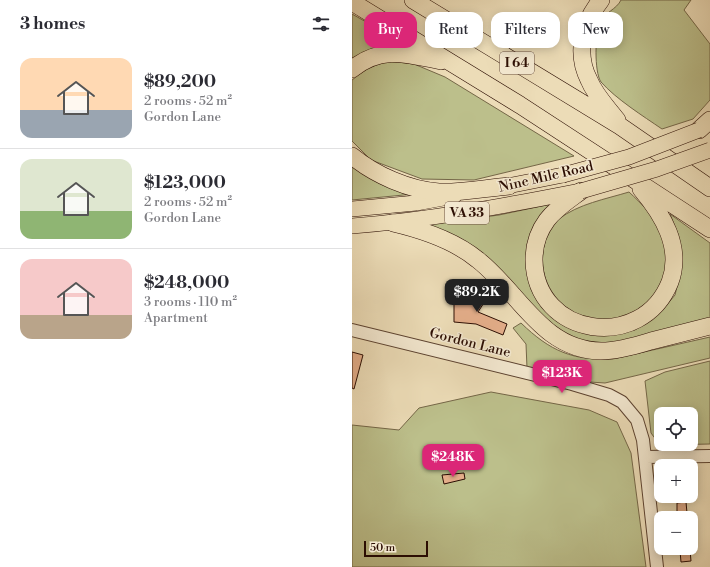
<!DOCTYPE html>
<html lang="en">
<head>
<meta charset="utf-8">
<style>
  :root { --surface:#fff; --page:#f2f2f3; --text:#2b2b33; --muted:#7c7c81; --line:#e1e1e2; --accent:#db2777 }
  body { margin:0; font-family:"Libre Bodoni",serif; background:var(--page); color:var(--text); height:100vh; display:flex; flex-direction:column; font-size:15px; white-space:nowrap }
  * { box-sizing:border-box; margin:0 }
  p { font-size:13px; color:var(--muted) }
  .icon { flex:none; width:22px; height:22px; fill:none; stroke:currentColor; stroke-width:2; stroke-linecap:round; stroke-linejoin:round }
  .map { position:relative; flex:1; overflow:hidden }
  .drawer { display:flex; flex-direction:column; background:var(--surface); width:352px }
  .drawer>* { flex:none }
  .hud { position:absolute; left:12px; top:12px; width:286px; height:36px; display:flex; gap:8px }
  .fabs { position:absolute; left:302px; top:407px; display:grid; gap:8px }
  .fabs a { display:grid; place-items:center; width:44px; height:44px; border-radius:8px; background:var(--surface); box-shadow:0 2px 10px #0003; font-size:20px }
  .scale { position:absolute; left:12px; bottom:10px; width:64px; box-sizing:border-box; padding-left:4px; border:2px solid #2c0e03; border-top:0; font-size:11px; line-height:14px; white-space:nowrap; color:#2c0e03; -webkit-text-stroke:3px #f3e8d0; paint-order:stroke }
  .price { position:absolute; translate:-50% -34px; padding:0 9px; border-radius:8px; background:var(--accent); color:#fff; font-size:13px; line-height:26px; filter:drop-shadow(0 1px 2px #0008) }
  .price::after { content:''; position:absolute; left:50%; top:24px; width:12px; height:9px; margin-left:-6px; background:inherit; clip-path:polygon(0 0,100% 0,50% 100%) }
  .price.on { background:#222; color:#fff }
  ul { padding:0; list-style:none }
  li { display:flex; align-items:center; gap:12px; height:100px; padding:0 20px }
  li+li { border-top:1px solid var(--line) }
  li span { display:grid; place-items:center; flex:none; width:112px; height:80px; border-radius:12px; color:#555 }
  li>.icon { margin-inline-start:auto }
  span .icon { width:48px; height:48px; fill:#fffc; stroke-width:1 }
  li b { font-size:17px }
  h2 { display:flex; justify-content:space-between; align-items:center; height:48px; padding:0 20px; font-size:17px }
  .tag { padding:0 14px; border-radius:12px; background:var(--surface); box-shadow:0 2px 10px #0003; font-size:14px; line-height:36px }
  .tag.on { background:var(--accent); color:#fff }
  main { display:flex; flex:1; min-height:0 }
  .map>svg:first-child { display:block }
  .green { fill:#bcbf8b; stroke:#746647; fill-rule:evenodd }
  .building { fill:#e4ae8a; stroke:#2c0e03 }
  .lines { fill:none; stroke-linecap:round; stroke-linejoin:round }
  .minor-casing { stroke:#5c4230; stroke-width:14 }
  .major-casing { stroke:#2c0e03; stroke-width:16 }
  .highway-casing { stroke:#2c0e03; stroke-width:18 }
  .minor { stroke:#f3e8d0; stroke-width:12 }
  .major { stroke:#ecdcb7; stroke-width:15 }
  .highway { stroke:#ecdcb7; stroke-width:17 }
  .major-bridge-casing { stroke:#2c0e03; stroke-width:16; stroke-linecap:butt }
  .major-bridge { stroke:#ecdcb7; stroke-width:15 }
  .labels { text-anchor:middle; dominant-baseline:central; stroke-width:3; stroke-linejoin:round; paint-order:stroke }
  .shield { fill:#f3e8d0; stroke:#684f40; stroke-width:1 }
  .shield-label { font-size:13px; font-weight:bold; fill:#2c0e03 }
  .street-label { font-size:14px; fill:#2c0e03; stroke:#f3e8d0 }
</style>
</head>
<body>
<main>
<section class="drawer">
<h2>3 homes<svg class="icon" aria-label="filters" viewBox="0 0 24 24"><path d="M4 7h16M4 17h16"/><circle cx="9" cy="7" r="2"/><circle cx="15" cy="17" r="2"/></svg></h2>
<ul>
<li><span style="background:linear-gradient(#ffd9b3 65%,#9aa5b1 0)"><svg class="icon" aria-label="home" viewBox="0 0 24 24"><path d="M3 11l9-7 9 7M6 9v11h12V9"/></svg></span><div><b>$89,200</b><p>2 rooms · 52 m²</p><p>Gordon Lane</p></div></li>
<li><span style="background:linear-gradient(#dfe7d0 65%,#8fb573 0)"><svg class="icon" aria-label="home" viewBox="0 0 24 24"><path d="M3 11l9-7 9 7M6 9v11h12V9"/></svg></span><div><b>$123,000</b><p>2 rooms · 52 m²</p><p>Gordon Lane</p></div></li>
<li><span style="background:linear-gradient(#f6c9c9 70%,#b9a48a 0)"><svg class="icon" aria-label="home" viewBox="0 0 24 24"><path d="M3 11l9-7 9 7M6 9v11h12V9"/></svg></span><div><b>$248,000</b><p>3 rooms · 110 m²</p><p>Apartment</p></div></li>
</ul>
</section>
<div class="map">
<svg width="358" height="567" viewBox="0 0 358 567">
  <rect width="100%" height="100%" fill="#ecdcb7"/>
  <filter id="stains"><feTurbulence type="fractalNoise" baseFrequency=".005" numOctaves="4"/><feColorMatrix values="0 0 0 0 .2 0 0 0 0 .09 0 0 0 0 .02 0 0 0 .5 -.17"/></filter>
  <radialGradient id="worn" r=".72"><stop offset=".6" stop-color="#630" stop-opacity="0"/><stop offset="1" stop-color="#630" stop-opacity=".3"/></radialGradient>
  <path class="green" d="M 269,0 L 339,0 L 332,10 L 358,44 L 358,100 L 341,119 L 310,129 C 291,116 264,99 249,82 C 242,72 243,33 248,22 C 252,13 265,9 269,0 Z
    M 0,14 L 55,45 L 54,49 L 11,53 L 0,59 Z
    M 36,61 L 62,64 L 93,77 L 222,156 L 122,180 L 70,179 L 19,160 L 0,141 L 0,80 L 16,68 Z
    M 0,165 L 62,194 L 0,200 Z
    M 277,192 C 300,213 329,246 311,278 C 307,286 303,299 296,305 C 249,347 176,302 193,242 C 195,233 199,225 207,219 C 226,204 254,199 277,192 Z
    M 204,203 L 187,221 L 193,309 L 265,333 L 283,330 L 308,313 L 323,295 L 329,270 L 326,234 L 318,214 L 358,243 L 358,320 L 252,346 L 215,337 L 72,225 L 147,215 Z
    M 169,323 C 198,351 221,361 261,359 L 358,337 L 358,358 L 253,383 L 238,382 L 175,368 L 174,344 L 161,328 Z
    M 358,361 L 358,444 L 308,445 L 299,433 L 293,381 L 313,372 ZM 309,414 L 339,414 L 339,444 L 309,444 Z
    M 139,392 L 237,410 L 265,422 L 279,453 L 294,567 L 0,567 L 0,425 L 47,430 L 67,408 Z"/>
  <path class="building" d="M 124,287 L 137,295 L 126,312 L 155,324 L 151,335 L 124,324 L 102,322 L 102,304 L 118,303 L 118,288 L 122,290 Z
    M 0,352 L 11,355 L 2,389 L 0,388 Z
    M 112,473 L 113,479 L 92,484 L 90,475 Z
    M 334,502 L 335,513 L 325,514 L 325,503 Z
    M 338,550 L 339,561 L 329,562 L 328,551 Z"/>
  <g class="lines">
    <g class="minor-casing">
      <path id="minor" d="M 0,330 L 220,384 L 257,395 L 270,402 L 285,420 L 291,440 L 305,567
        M 294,457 L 358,456"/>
    </g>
    <g class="major-casing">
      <path id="major" d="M 145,188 L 211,175
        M 0,209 L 64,203 L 102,196
        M 0,226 C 77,220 152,206 228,191"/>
    </g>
    <g class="highway-casing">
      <path id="highway" d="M 61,0 L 268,126 L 358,188
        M 249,0 C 231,22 223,53 237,80 C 243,95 255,107 265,120
        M 0,2 L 168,105 L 358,229
        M 0,69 C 30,45 55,54 89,61
        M 347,130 L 358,120
        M 0,156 C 23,175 57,190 87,192 C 109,193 134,188 157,186
        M 229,191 C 217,200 204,208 195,220 C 186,232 182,246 182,260 C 183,337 290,353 318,282 C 331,247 310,214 289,189
        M 41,223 C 71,230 102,240 126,260 C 167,292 190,350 249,351 C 266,351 283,346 299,341 C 319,336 338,331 358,326"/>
    </g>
    <use href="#minor" class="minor"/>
    <use href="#major" class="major"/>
    <use href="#highway" class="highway"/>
    <g class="major-bridge-casing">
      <path id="major-bridge" d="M 211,175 L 277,157 L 347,130
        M 229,191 L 305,169 L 358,150"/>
    </g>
    <use href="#major-bridge" class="major-bridge"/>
  </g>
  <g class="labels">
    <g class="shield">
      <rect x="148" y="52" width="34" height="22" rx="3"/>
      <rect x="93" y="202" width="44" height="22" rx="3"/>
    </g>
    <g class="shield-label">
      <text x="165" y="63">I 64</text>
      <text x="115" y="213">VA 33</text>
    </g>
    <g class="street-label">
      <text transform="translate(194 177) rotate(-13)">Nine Mile Road</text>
      <text transform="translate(118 343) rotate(14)">Gordon Lane</text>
    </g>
  </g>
  <rect width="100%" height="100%" filter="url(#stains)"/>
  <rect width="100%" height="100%" fill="url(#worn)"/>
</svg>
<div class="fabs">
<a><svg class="icon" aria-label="locate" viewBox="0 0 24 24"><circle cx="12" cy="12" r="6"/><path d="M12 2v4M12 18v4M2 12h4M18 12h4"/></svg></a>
<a>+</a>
<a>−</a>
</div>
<div class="scale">50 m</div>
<b class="price on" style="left:125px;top:313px">$89.2K</b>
<b class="price" style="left:210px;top:394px">$123K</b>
<b class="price" style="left:101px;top:478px">$248K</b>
<div class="hud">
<a class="tag on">Buy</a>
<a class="tag">Rent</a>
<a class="tag">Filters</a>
<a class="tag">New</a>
</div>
</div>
</main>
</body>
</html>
